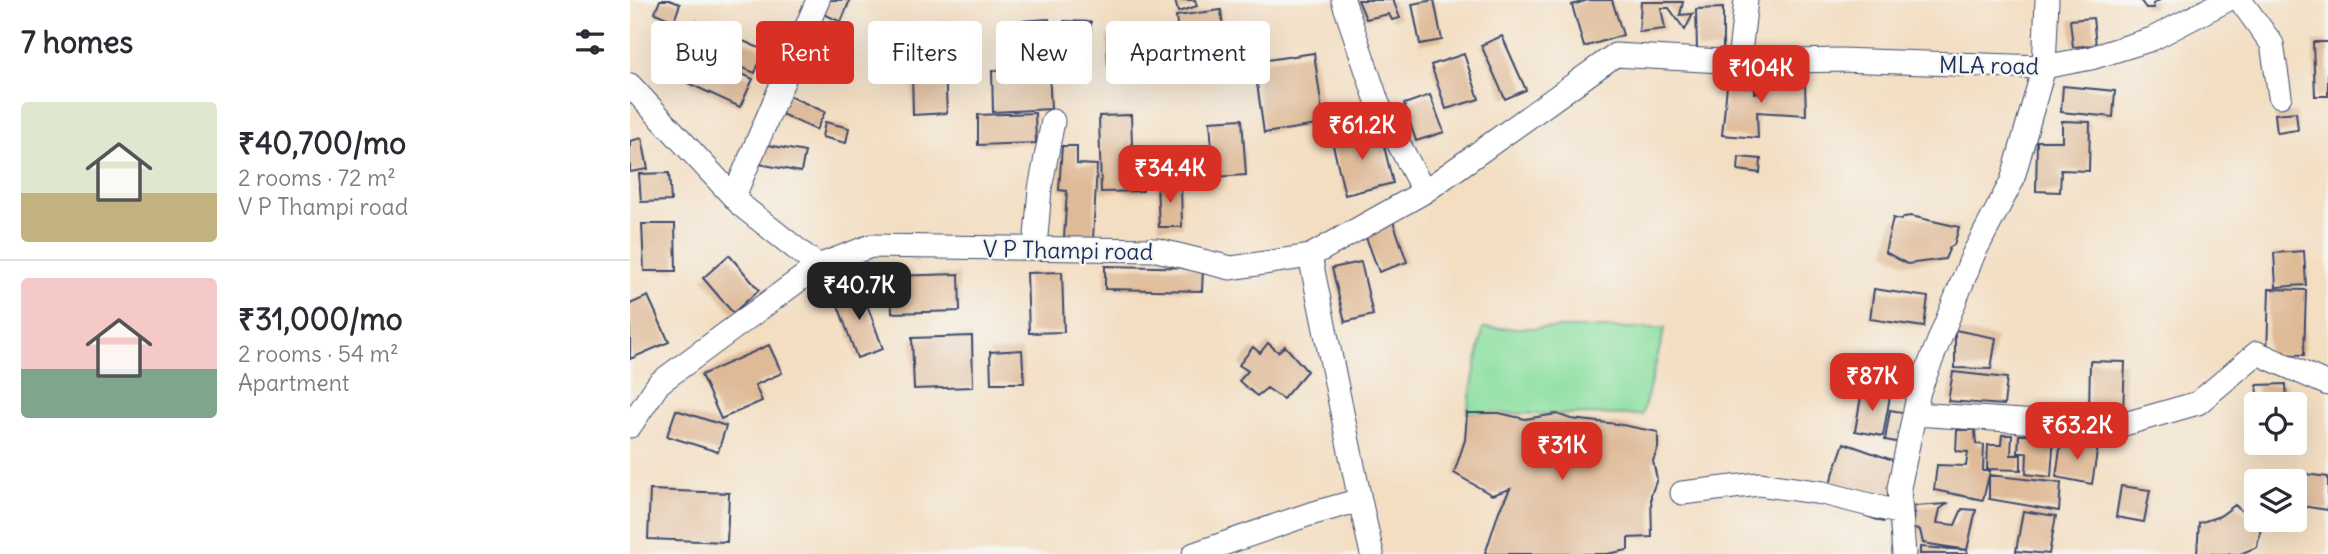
<!DOCTYPE html>
<html lang="en">
<head>
<meta charset="utf-8">
<style>
  :root { --surface:#fff; --page:#f2f2f3; --text:#2b2b33; --muted:#7c7c81; --line:#e1e1e2; --accent:#d93025 }
  body { margin:0; font-family:Delius,sans-serif; background:var(--page); color:var(--text); height:100vh; display:flex; flex-direction:column; font-size:26px; white-space:nowrap }
  * { box-sizing:border-box; margin:0 }
  p { font-size:23px; color:var(--muted) }
  .icon { flex:none; width:38px; height:38px; fill:none; stroke:currentColor; stroke-width:2; stroke-linecap:round; stroke-linejoin:round }
  .map { position:relative; flex:1; overflow:hidden }
  .drawer { display:flex; flex-direction:column; background:var(--surface); width:630px }
  .drawer>* { flex:none }
  .banner { position:absolute; left:21px; top:21px; width:665px; height:63px; display:flex; gap:14px }
  .fabs { position:absolute; left:1614px; top:392px; display:grid; gap:14px }
  .fabs a { display:grid; place-items:center; width:63px; height:63px; border-radius:7px; background:var(--surface); box-shadow:0 7px 28px #0002; font-size:35px }
  .price { position:absolute; translate:-50% -60px; padding:0 16px; border-radius:14px; background:var(--accent); color:#fff; font-size:23px; line-height:46px; filter:drop-shadow(0 2px 4px #0008) }
  .price::after { content:''; position:absolute; left:50%; top:42px; width:21px; height:16px; margin-left:-10px; background:inherit; clip-path:polygon(0 0,100% 0,50% 100%) }
  .price.selected { background:#222; color:#fff }
  ul { padding:0; list-style:none }
  li { display:flex; align-items:center; gap:21px; height:175px; padding:0 21px }
  li+li { border-top:2px solid var(--line) }
  li span { display:grid; place-items:center; flex:none; width:196px; height:140px; border-radius:7px; color:#555 }
  li>.icon { margin-inline-start:auto }
  span .icon { width:84px; height:84px; fill:#fffc; stroke-width:1 }
  li b { font-size:30px }
  h2 { display:flex; justify-content:space-between; align-items:center; height:84px; padding:0 21px; font-size:30px }
  .chip { padding:0 24px; border-radius:7px; background:var(--surface); box-shadow:0 7px 28px #0002; font-size:24px; line-height:63px }
  .chip.selected { background:var(--accent); color:#fff }
  main { display:flex; flex:1; min-height:0 }
  .map>svg:first-child { display:block }
  .green { fill:#8cdfa0; stroke:#54877f; stroke-width:2 }
  .building { fill:#dfba97 }
  .lines { fill:none; stroke-linecap:round; stroke-linejoin:round }
  .street-casing { stroke:#3b496d; stroke-width:25 }
  .street { stroke:#fff; stroke-width:23 }
  .labels { text-anchor:middle; dominant-baseline:central; stroke-width:5; stroke-linejoin:round; paint-order:stroke }
  .street-label { font-size:23px; fill:#1b2f5e; stroke:#f6f6f2 }
</style>
</head>
<body>
<main>
<section class="drawer">
<h2>7 homes<svg class="icon" aria-label="filters" viewBox="0 0 24 24"><path d="M4 7h16M4 17h16"/><circle cx="9" cy="7" r="2"/><circle cx="15" cy="17" r="2"/></svg></h2>
<ul>
<li><span style="background:linear-gradient(#dfe7d0 65%,#c2b280 0)"><svg class="icon" aria-label="home" viewBox="0 0 24 24"><path d="M3 11l9-7 9 7M6 9v11h12V9"/></svg></span><div><b>₹40,700/mo</b><p>2 rooms · 72 m²</p><p>V P Thampi road</p></div></li>
<li><span style="background:linear-gradient(#f6c9c9 65%,#7fa58c 0)"><svg class="icon" aria-label="home" viewBox="0 0 24 24"><path d="M3 11l9-7 9 7M6 9v11h12V9"/></svg></span><div><b>₹31,000/mo</b><p>2 rooms · 54 m²</p><p>Apartment</p></div></li>
</ul>
</section>
<div class="map">
<svg width="1698" height="554" viewBox="0 0 1698 554">
  <rect width="100%" height="100%" fill="#f6f6f2"/>
  <filter id="ink" filterUnits="userSpaceOnUse"><feTurbulence type="fractalNoise" baseFrequency=".0143" numOctaves="2"/><feDisplacementMap in="SourceGraphic" scale="14" xChannelSelector="R" yChannelSelector="G"/><feConvolveMatrix kernelMatrix="1 2 1 2 8 2 1 2 1" color-interpolation-filters="sRGB"/></filter>
  <filter id="wash" filterUnits="userSpaceOnUse"><feTurbulence type="fractalNoise" baseFrequency=".00686" numOctaves="4" result="noise"/><feDisplacementMap in="SourceGraphic" scale="28" xChannelSelector="R" yChannelSelector="G"/><feGaussianBlur stdDeviation="1.57" result="paint"/><feColorMatrix in="noise" values="0 0 0 0 0 0 0 0 0 0 0 0 0 0 0 0 0 1.4 0 .05"/><feComposite in="paint" operator="in"/></filter>
  <g filter="url(#wash)">
    <rect width="100%" height="100%" fill="#f3dec2"/>
    <path class="green" d="M 853,328 L 1035,328 L 1012,415 L 837,413 Z"/>
    <g id="blocks">
      <path class="building" d="M 30,0 L 39,0 L 50,4 L 44,21 L 25,13 Z
        M 192,0 L 220,0 L 211,22 L 187,11 Z
        M 545,0 L 565,0 L 567,6 L 548,12 Z
        M 728,0 L 763,0 L 770,18 L 762,20 L 759,14 L 736,19 Z
        M 804,0 L 812,40 L 790,44 L 782,4 Z
        M 958,0 L 982,0 L 993,35 L 954,47 L 942,5 Z
        M 1510,0 L 1530,0 L 1523,4 L 1524,8 L 1516,8 Z
        M 1011,2 L 1053,2 L 1050,15 L 1063,14 L 1055,30 L 1039,8 L 1031,8 L 1035,29 L 1009,32 Z
        M 1093,8 L 1093,49 L 1067,50 L 1066,9 Z
        M 591,10 L 596,57 L 551,62 L 546,16 Z
        M 1463,18 L 1466,45 L 1443,47 L 1440,20 Z
        M 419,19 L 422,60 L 392,61 L 390,21 Z
        M 67,21 L 134,50 L 125,73 L 57,45 Z
        M 434,21 L 461,22 L 459,65 L 432,65 Z
        M 509,35 L 510,65 L 478,66 L 477,36 Z
        M 872,36 L 896,90 L 875,99 L 851,45 Z
        M 518,37 L 542,38 L 541,75 L 517,74 Z
        M 1683,42 L 1698,42 L 1698,96 L 1685,96 Z
        M 684,53 L 694,124 L 634,133 L 624,62 Z
        M 834,54 L 849,99 L 816,109 L 801,65 Z
        M 71,55 L 123,79 L 110,107 L 58,83 Z
        M 419,69 L 421,109 L 363,112 L 362,71 Z
        M 315,70 L 317,113 L 283,115 L 282,71 Z
        M 1133,78 L 1175,84 L 1176,115 L 1127,112 L 1128,138 L 1092,135 L 1097,86 L 1125,88 L 1125,93 L 1133,93 Z
        M 1433,86 L 1485,91 L 1483,117 L 1431,112 Z
        M 153,93 L 195,112 L 186,130 L 145,111 Z
        M 800,95 L 814,132 L 786,141 L 774,104 Z
        M 1666,112 L 1668,130 L 1647,133 L 1645,114 Z
        M 405,113 L 406,143 L 348,145 L 348,115 Z
        M 501,115 L 503,172 L 513,172 L 513,191 L 471,192 L 469,116 Z
        M 612,119 L 616,175 L 584,177 L 580,121 Z
        M 1432,121 L 1460,122 L 1459,171 L 1431,170 L 1430,192 L 1406,191 L 1407,141 L 1432,141 Z
        M 195,122 L 219,128 L 216,143 L 192,137 Z
        M 750,130 L 763,183 L 715,195 L 702,141 Z
        M 12,138 L 18,169 L 0,172 L 0,141 Z
        M 133,144 L 175,152 L 171,172 L 129,164 Z
        M 432,146 L 447,146 L 447,164 L 467,165 L 463,240 L 434,238 L 437,191 L 429,190 Z
        M 1109,157 L 1131,159 L 1130,173 L 1108,170 Z
        M 39,173 L 41,201 L 11,202 L 9,174 Z
        M 551,183 L 552,227 L 529,227 L 527,184 Z
        M 1281,216 L 1329,227 L 1324,245 L 1320,247 L 1315,259 L 1277,264 L 1255,252 L 1263,218 L 1271,220 L 1274,217 Z
        M 763,221 L 777,262 L 749,272 L 734,232 Z
        M 12,224 L 45,224 L 46,271 L 14,271 Z
        M 1674,251 L 1676,285 L 1646,287 L 1644,253 Z
        M 99,255 L 129,290 L 103,313 L 73,278 Z
        M 731,262 L 743,315 L 715,322 L 702,268 Z
        M 475,266 L 573,268 L 572,291 L 475,289 Z
        M 432,272 L 434,332 L 399,333 L 397,273 Z
        M 329,274 L 330,311 L 262,313 L 261,276 Z
        M 230,285 L 253,349 L 227,358 L 204,294 Z
        M 1244,289 L 1298,297 L 1294,327 L 1240,319 Z
        M 1639,289 L 1676,290 L 1674,355 L 1637,354 Z
        M 18,296 L 39,342 L 0,359 L 0,304 Z
        M 1325,330 L 1366,338 L 1361,369 L 1325,368 Z
        M 342,336 L 343,387 L 284,389 L 282,338 Z
        M 638,343 L 648,352 L 655,346 L 677,371 L 653,399 L 637,388 L 627,396 L 609,381 L 618,371 L 609,365 L 623,347 L 630,353 Z
        M 139,345 L 152,373 L 125,385 L 132,401 L 91,419 L 71,375 Z
        M 392,350 L 394,383 L 361,383 L 360,352 Z
        M 1460,361 L 1495,362 L 1493,412 L 1459,411 Z
        M 1323,372 L 1377,378 L 1374,405 L 1318,401 Z
        M 1656,384 L 1657,404 L 1629,404 L 1627,385 Z
        M 1232,391 L 1260,396 L 1253,436 L 1225,431 Z
        M 46,410 L 96,426 L 88,452 L 37,436 Z
        M 1260,410 L 1277,413 L 1272,443 L 1255,440 Z
        M 837,413 L 869,413 L 895,419 L 927,414 L 941,419 L 987,424 L 1028,432 L 1028,448 L 1023,461 L 1027,479 L 1021,495 L 1022,537 L 998,538 L 998,550 L 977,554 L 855,554 L 869,511 L 880,489 L 862,495 L 824,473 L 835,440 Z
        M 1327,430 L 1345,430 L 1346,444 L 1354,445 L 1353,471 L 1360,471 L 1359,475 L 1431,483 L 1429,511 L 1359,499 L 1359,475 L 1353,500 L 1304,490 L 1307,465 L 1336,466 L 1338,452 L 1326,451 Z
        M 1372,435 L 1382,435 L 1381,455 L 1391,455 L 1391,470 L 1357,469 L 1358,445 L 1371,445 Z
        M 1389,435 L 1424,435 L 1421,477 L 1396,474 L 1397,453 L 1388,453 Z
        M 1431,442 L 1468,446 L 1462,484 L 1426,477 Z
        M 1214,443 L 1274,464 L 1253,522 L 1194,501 Z
        M 1675,474 L 1698,477 L 1698,510 L 1671,506 Z
        M 1491,486 L 1520,490 L 1514,522 L 1486,517 Z
        M 20,490 L 99,493 L 97,542 L 18,539 Z
        M 1317,504 L 1310,509 L 1307,523 L 1325,525 L 1332,509 L 1346,510 L 1337,550 L 1293,543 L 1290,530 L 1282,529 L 1285,506 Z
        M 1605,505 L 1631,528 L 1627,547 L 1610,554 L 1567,554 L 1569,523 L 1590,516 Z
        M 1393,511 L 1426,516 L 1419,554 L 1386,551 Z
        M 1290,547 L 1337,550 L 1338,554 L 1290,554 Z"/>
    </g>
  </g>
  <g filter="url(#ink)">
    <use href="#blocks" fill-opacity="0" stroke="#3b496d" stroke-width="2"/>
    <g class="lines">
      <g class="street-casing">
        <path id="street" d="M 713,0 L 748,104 L 794,192
          M 1610,0 L 1642,44 L 1650,96
          M 1109,62 L 1210,60 L 1414,67 L 1461,58 L 1522,39 L 1597,0
          M 0,85 L 112,206 L 188,266
          M 104,196 L 188,0
          M 405,248 L 410,189 L 423,121
          M 1285,414 L 1484,427 L 1568,403 L 1627,353 L 1698,384
          M 0,426 L 29,383 L 188,266 L 241,246 L 527,250 L 601,268 L 680,256 L 794,192 L 985,55 L 1109,62 L 1116,0
          M 1052,493 L 1129,484 L 1193,493 L 1271,513
          M 730,500 L 742,554
          M 564,554 L 677,515 L 730,500 L 680,256
          M 1274,554 L 1269,488 L 1289,391 L 1343,255 L 1382,181 L 1414,67 L 1417,0"/>
      </g>
      <use href="#street" class="street"/>
    </g>
  </g>
  <g class="labels">
    <g class="street-label">
      <text transform="translate(1359 65) rotate(1)">MLA road</text>
      <text transform="translate(438 250) rotate(1)">V P Thampi road</text>
    </g>
  </g>
</svg>
<div class="fabs">
<a><svg class="icon" aria-label="locate" viewBox="0 0 24 24"><circle cx="12" cy="12" r="6"/><path d="M12 2v4M12 18v4M2 12h4M18 12h4"/></svg></a>
<a><svg class="icon" aria-label="layers" viewBox="0 0 24 24"><path d="M12 4l9 5-9 5-9-5zM3 14l9 5 9-5"/></svg></a>
</div>
<b class="price" style="left:1131px;top:105px">₹104K</b>
<b class="price" style="left:732px;top:162px">₹61.2K</b>
<b class="price" style="left:540px;top:205px">₹34.4K</b>
<b class="price selected" style="left:229px;top:322px">₹40.7K</b>
<b class="price" style="left:1242px;top:413px">₹87K</b>
<b class="price" style="left:1447px;top:462px">₹63.2K</b>
<b class="price" style="left:932px;top:482px">₹31K</b>
<div class="banner">
<a class="chip">Buy</a>
<a class="chip selected">Rent</a>
<a class="chip">Filters</a>
<a class="chip">New</a>
<a class="chip">Apartment</a>
</div>
</div>
</main>
</body>
</html>
